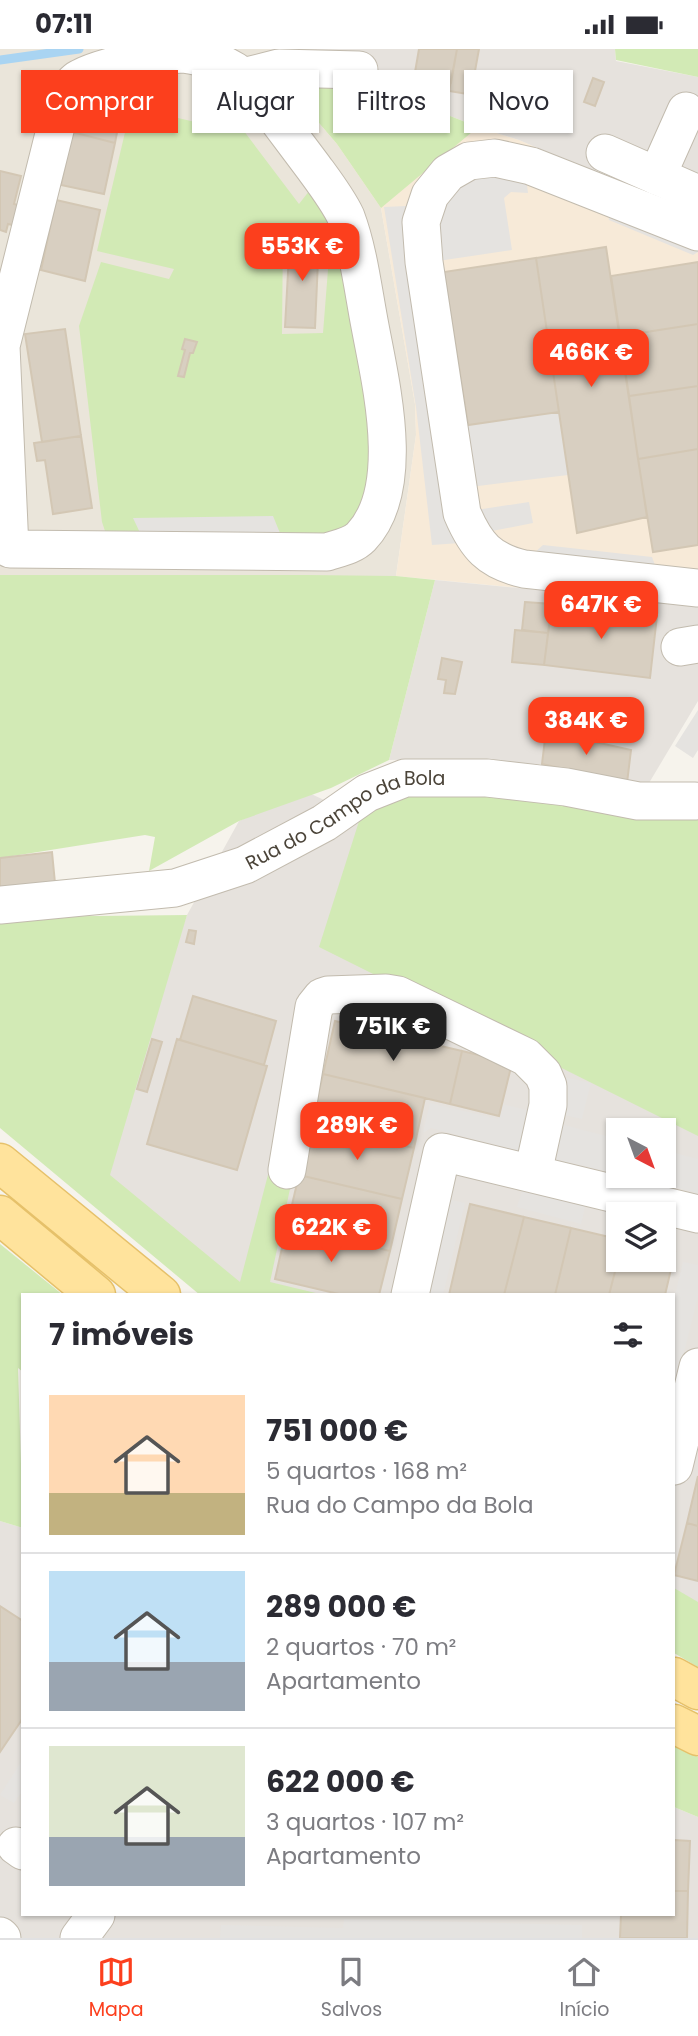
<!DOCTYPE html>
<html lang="pt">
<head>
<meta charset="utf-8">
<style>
  :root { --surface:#fff; --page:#f2f2f3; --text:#2b2b33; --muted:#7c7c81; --line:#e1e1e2; --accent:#fc3f1d }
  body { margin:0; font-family:Poppins,sans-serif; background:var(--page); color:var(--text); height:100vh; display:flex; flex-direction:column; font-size:26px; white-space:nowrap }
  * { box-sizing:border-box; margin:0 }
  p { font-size:23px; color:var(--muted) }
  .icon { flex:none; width:38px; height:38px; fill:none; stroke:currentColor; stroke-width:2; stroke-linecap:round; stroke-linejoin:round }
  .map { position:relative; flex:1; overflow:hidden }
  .details { position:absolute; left:21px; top:1244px; width:654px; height:623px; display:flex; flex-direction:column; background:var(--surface); border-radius:0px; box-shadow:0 2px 5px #0004 }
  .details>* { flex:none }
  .banner { position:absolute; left:21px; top:21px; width:656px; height:63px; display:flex; gap:14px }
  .needle { width:46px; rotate:139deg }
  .fabs { position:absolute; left:606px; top:1069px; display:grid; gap:14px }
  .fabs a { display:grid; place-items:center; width:70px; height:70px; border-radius:0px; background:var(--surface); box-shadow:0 2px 5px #0004; font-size:35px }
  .price { position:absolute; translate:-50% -60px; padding:0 16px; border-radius:14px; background:var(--accent); color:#fff; font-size:23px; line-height:46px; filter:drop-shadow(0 2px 4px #0008) }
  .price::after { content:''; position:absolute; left:50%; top:42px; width:21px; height:16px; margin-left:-10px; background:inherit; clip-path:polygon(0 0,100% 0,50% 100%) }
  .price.active { background:#222; color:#fff }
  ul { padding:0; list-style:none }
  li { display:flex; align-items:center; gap:21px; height:175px; padding:0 28px }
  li+li { border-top:2px solid var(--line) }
  li span { display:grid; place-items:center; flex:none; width:196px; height:140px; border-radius:0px; color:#555 }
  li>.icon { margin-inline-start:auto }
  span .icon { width:84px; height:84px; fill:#fffc; stroke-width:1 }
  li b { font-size:30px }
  h2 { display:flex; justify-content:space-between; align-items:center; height:84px; padding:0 28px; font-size:30px }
  .chip { padding:0 24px; border-radius:0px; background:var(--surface); box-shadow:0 2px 5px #0004; font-size:24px; line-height:63px }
  .chip.active { background:var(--accent); color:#fff }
  .status { display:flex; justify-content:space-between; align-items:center; height:49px; padding:0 35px; background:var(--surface); direction:ltr }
  .status svg { height:19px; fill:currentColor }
  .tab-bar { display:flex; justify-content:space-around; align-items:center; height:98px; border-top:2px solid var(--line); background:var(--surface); font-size:19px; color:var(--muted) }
  .tab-bar a { display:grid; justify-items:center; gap:4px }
  .tab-bar .active { color:var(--accent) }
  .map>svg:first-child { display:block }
  .residential { fill:#eae5da }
  .commercial { fill:#f7ead8 }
  .industrial { fill:#e6e2dd; fill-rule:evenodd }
  .green { fill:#d2eab5 }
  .parking { fill:#e5e3e0 }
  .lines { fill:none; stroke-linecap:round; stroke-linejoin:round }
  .stream { stroke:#a9d4f2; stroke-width:9 }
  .building { fill:#d8cfc1; stroke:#d3c7b4; stroke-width:2 }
  .minor-casing { stroke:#c2bbae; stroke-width:39 }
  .major-casing { stroke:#e6c16a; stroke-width:41 }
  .minor { stroke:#fff; stroke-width:37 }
  .major { stroke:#ffe39c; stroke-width:38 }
  .labels { text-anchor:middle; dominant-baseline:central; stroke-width:7; stroke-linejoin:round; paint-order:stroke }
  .street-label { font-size:19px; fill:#4b4439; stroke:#fff }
</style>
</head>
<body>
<div class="status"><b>07:11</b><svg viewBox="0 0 49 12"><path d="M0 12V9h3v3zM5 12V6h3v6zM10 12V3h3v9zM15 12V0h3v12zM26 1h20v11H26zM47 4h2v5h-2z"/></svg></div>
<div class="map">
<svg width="698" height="1889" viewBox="0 0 698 1889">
  <rect width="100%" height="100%" fill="#f6f3ec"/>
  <path class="residential" d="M 0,0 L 271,0 L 284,33 L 337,95 L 381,159 L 415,355 L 416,386 L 396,527 L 384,553 L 0,545 Z"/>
  <path class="commercial" d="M 284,33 L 478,78 L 519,91 L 698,167 L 698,556 L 396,527 L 416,386 L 415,355 L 381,159 L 337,95 Z"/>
  <path class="industrial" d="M 271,0 L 615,0 L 616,12 L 698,28 L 698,167 L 519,91 L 478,78 L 402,48 L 284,33 Z
    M 435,531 L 698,556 L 698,652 L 649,734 L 627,734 L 542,715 L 509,716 L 459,710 L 389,711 Z
    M 307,743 L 369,772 L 698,1056 L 698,1561 L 674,1548 L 674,1246 L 248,1246 L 94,1131 L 187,866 L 239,772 ZM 618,1082 L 663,1082 L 663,1127 L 618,1127 ZM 618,1166 L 663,1166 L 663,1211 L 618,1211 Z
    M 0,1472 L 23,1479 L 23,1866 L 674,1866 L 674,1758 L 698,1768 L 698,1889 L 0,1889 Z"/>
  <path class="green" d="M 615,0 L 698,0 L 698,28 L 616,11 Z
    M 284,33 L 402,48 L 478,78 L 381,159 L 337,95 Z
    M 131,58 L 208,76 L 228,61 L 299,155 L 313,137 L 340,180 L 283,181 L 282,285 L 323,284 L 329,208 L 343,205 L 378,387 L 372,446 L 335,493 L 134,469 L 143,490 L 108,491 L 102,473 L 79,277 L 101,213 L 169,230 L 174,220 L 97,202 Z
    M 0,526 L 308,526 L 396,527 L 435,531 L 389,711 L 331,739 L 239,772 L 149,822 L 155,788 L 145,786 L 0,809 Z
    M 409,737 L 698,769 L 698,1087 L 319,898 L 361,766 Z
    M 187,866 L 110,1126 L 240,1233 L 269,1122 L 293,1126 L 270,1233 L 324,1246 L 200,1246 L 0,1079 L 0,871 L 8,868 Z
    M 0,1195 L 63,1246 L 23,1246 L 23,1323 L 18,1319 L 23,1479 L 0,1472 Z
    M 674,1539 L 698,1553 L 698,1618 L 674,1604 Z
    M 674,1697 L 698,1708 L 698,1768 L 674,1758 Z"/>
  <path class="parking" d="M 488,124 L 526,128 L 528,144 L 511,143 L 504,149 L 512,201 L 438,212 L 438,161 L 457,137 Z
    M 406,157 L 411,208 L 460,494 L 432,496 L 416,358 L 384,158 Z
    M 607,158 L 698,197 L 698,203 L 693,206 L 609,171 Z
    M 559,363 L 568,426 L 470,438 L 461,377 Z
    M 529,453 L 533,474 L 492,482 L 476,461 Z
    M 273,467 L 282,489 L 143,490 L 133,469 Z
    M 543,496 L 652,508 L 656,519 L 533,505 Z
    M 698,661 L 698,701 L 693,709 L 675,697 Z
    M 563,1028 L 591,1034 L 582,1070 L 555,1064 Z
    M 430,1054 L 498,1070 L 502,1055 L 534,1063 L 523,1103 L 431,1079 L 423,1084 Z
    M 552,1073 L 618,1090 L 618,1125 L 546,1108 Z
    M 663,1101 L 698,1110 L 698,1144 L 626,1127 L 663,1127 Z
    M 523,1139 L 586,1154 L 581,1175 L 517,1158 Z
    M 443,1149 L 465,1154 L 443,1246 L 421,1246 Z
    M 683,1213 L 698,1216 L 698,1248 L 674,1344 L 674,1250 Z
    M 23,1710 L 23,1741 L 14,1754 L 0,1746 Z
    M 344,1870 L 582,1876 L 582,1889 L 220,1889 L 221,1876 L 343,1879 Z"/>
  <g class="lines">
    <path class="stream" d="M 0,11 L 79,0"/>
  </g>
  <path class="building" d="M 419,0 L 457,0 L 451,34 L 414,29 Z
    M 457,0 L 479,0 L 473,33 L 488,35 L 486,48 L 449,42 Z
    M 593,29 L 604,33 L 595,57 L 584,53 Z
    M 81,42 L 123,52 L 115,94 L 72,83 Z
    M 72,83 L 115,94 L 104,145 L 61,136 Z
    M 0,122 L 21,127 L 14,155 L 22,157 L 17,177 L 8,175 L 6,183 L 0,181 Z
    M 56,151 L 100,161 L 85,232 L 41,221 Z
    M 290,188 L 319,189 L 315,279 L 285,278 Z
    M 606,198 L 647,468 L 577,484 L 536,209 Z
    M 536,209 L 559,363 L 468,376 L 444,223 Z
    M 698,213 L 698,275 L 620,287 L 611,227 Z
    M 698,275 L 698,337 L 629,347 L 620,287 Z
    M 65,280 L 81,387 L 42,393 L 25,285 Z
    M 185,290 L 197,293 L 193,304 L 190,304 L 184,328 L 178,327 L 185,301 L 182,300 Z
    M 698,337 L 698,400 L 638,410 L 629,347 Z
    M 81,387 L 92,459 L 53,465 L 45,411 L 37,412 L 34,394 Z
    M 698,400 L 698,496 L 653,503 L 638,410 Z
    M 525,553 L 552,555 L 548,584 L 522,581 Z
    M 552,555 L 657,567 L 650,629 L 544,616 Z
    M 515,581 L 548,584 L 544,616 L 512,613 Z
    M 442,609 L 462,613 L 455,645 L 444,644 L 446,631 L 438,630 Z
    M 546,682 L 631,701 L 627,734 L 542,715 Z
    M 52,803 L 55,834 L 0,839 L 0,809 Z
    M 189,881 L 196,882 L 194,895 L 186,893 Z
    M 193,947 L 276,972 L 264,1016 L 180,991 Z
    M 335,972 L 462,1002 L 450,1055 L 323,1025 Z
    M 152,990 L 162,993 L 147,1043 L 137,1040 Z
    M 177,990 L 267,1017 L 237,1121 L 147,1095 Z
    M 462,1002 L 512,1014 L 499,1067 L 450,1055 Z
    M 323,1025 L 425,1049 L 414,1099 L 311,1076 Z
    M 311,1076 L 414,1099 L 402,1150 L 299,1126 Z
    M 299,1126 L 402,1150 L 390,1202 L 287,1177 Z
    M 470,1155 L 524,1168 L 504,1246 L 449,1246 Z
    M 524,1168 L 571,1179 L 555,1246 L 504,1246 Z
    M 287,1177 L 390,1202 L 379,1246 L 343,1246 L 275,1230 Z
    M 571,1179 L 618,1190 L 618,1211 L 609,1246 L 555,1246 Z
    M 663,1200 L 675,1203 L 665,1246 L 609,1246 L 618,1211 L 663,1211 Z
    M 698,1427 L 698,1477 L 687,1474 Z
    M 687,1474 L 698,1477 L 698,1532 L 674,1526 Z
    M 0,1557 L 23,1572 L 23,1669 L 0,1703 Z
    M 674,1791 L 690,1792 L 688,1842 L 674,1842 Z
    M 674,1842 L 688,1842 L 687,1889 L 620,1889 L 621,1866 L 674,1866 Z"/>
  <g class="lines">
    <g class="minor-casing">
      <g id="minor">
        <path d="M 183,5 C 204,8 224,13 242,27 C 251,34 258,46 266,55 C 282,76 298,98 314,119 C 325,134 338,151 346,168 C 359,203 363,241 370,277 C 381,336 407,440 361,488 C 352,497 339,499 327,503 L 10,500 L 1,297 L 63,49 C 68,42 72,33 80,29 C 102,17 158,6 183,5 Z"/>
        <path d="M 243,28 L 279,19 L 359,21"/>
        <path d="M 605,104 L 698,145"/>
        <path d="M 657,127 L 686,62"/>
        <path d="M 698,183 L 531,117 L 495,109 L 469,112 L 448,124 L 430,146 L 421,173 L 424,213 L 462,464 C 476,497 489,512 524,520 L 698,539"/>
        <path d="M 680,598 L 698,595"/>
        <path id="s1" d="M 0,856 L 175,839 L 245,816 L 324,774 L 367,744 L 405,729 L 487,729 L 566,738 L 638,752 L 695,752"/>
        <path d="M 287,1121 L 314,958 L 322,948 L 328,946 L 386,944 L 398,946 L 526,1008 L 543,1025 L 548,1037 L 548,1056 L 533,1124"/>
        <path d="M 410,1246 L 442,1103 L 698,1165"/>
        <path d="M 674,1417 L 698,1318"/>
        <path d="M 16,1797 L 23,1802"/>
        <path d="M 0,1887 L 2,1889"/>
        <path d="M 79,1889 L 96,1866"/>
      </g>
    </g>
    <g class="major-casing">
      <path id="major" d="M 0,1114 L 161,1246
        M 0,1166 L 96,1246
        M 674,1628 L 698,1641
        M 674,1675 L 698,1687"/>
    </g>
    <use href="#minor" class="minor"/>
    <use href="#major" class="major"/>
  </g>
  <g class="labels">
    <g class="street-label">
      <text stroke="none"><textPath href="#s1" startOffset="362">Rua do Campo da Bola</textPath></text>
    </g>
  </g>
</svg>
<div class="fabs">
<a><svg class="needle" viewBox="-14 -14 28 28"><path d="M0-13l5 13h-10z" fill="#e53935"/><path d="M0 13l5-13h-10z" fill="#7c7c81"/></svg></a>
<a><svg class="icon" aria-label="layers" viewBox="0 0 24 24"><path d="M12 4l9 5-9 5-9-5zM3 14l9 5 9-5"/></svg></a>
</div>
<b class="price" style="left:302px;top:234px">553K €</b>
<b class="price" style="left:591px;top:340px">466K €</b>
<b class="price" style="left:601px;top:592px">647K €</b>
<b class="price" style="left:586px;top:708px">384K €</b>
<b class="price active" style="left:393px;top:1014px">751K €</b>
<b class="price" style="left:357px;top:1113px">289K €</b>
<b class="price" style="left:331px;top:1215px">622K €</b>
<div class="banner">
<a class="chip active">Comprar</a>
<a class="chip">Alugar</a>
<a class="chip">Filtros</a>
<a class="chip">Novo</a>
</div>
<section class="details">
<h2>7 imóveis<svg class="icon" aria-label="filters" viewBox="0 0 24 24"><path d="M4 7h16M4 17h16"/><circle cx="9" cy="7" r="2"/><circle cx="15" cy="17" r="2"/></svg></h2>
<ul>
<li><span style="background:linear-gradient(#ffd9b3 70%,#c2b280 0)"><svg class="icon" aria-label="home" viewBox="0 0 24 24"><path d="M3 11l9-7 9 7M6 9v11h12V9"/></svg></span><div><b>751 000 €</b><p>5 quartos · 168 m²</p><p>Rua do Campo da Bola</p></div></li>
<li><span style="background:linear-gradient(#bfe0f5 65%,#9aa5b1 0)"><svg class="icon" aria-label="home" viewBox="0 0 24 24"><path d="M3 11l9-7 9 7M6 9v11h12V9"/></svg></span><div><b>289 000 €</b><p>2 quartos · 70 m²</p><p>Apartamento</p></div></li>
<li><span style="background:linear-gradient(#dfe7d0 65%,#9aa5b1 0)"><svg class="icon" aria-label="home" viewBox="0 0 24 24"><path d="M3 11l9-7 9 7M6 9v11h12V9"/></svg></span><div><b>622 000 €</b><p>3 quartos · 107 m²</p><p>Apartamento</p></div></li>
</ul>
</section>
</div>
<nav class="tab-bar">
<a class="active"><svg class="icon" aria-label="map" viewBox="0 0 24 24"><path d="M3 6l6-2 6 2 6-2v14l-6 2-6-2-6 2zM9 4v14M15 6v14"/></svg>Mapa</a>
<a><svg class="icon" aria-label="saved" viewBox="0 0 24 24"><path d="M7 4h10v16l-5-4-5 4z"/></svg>Salvos</a>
<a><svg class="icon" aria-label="home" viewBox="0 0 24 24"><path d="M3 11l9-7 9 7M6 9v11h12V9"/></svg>Início</a>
</nav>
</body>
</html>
